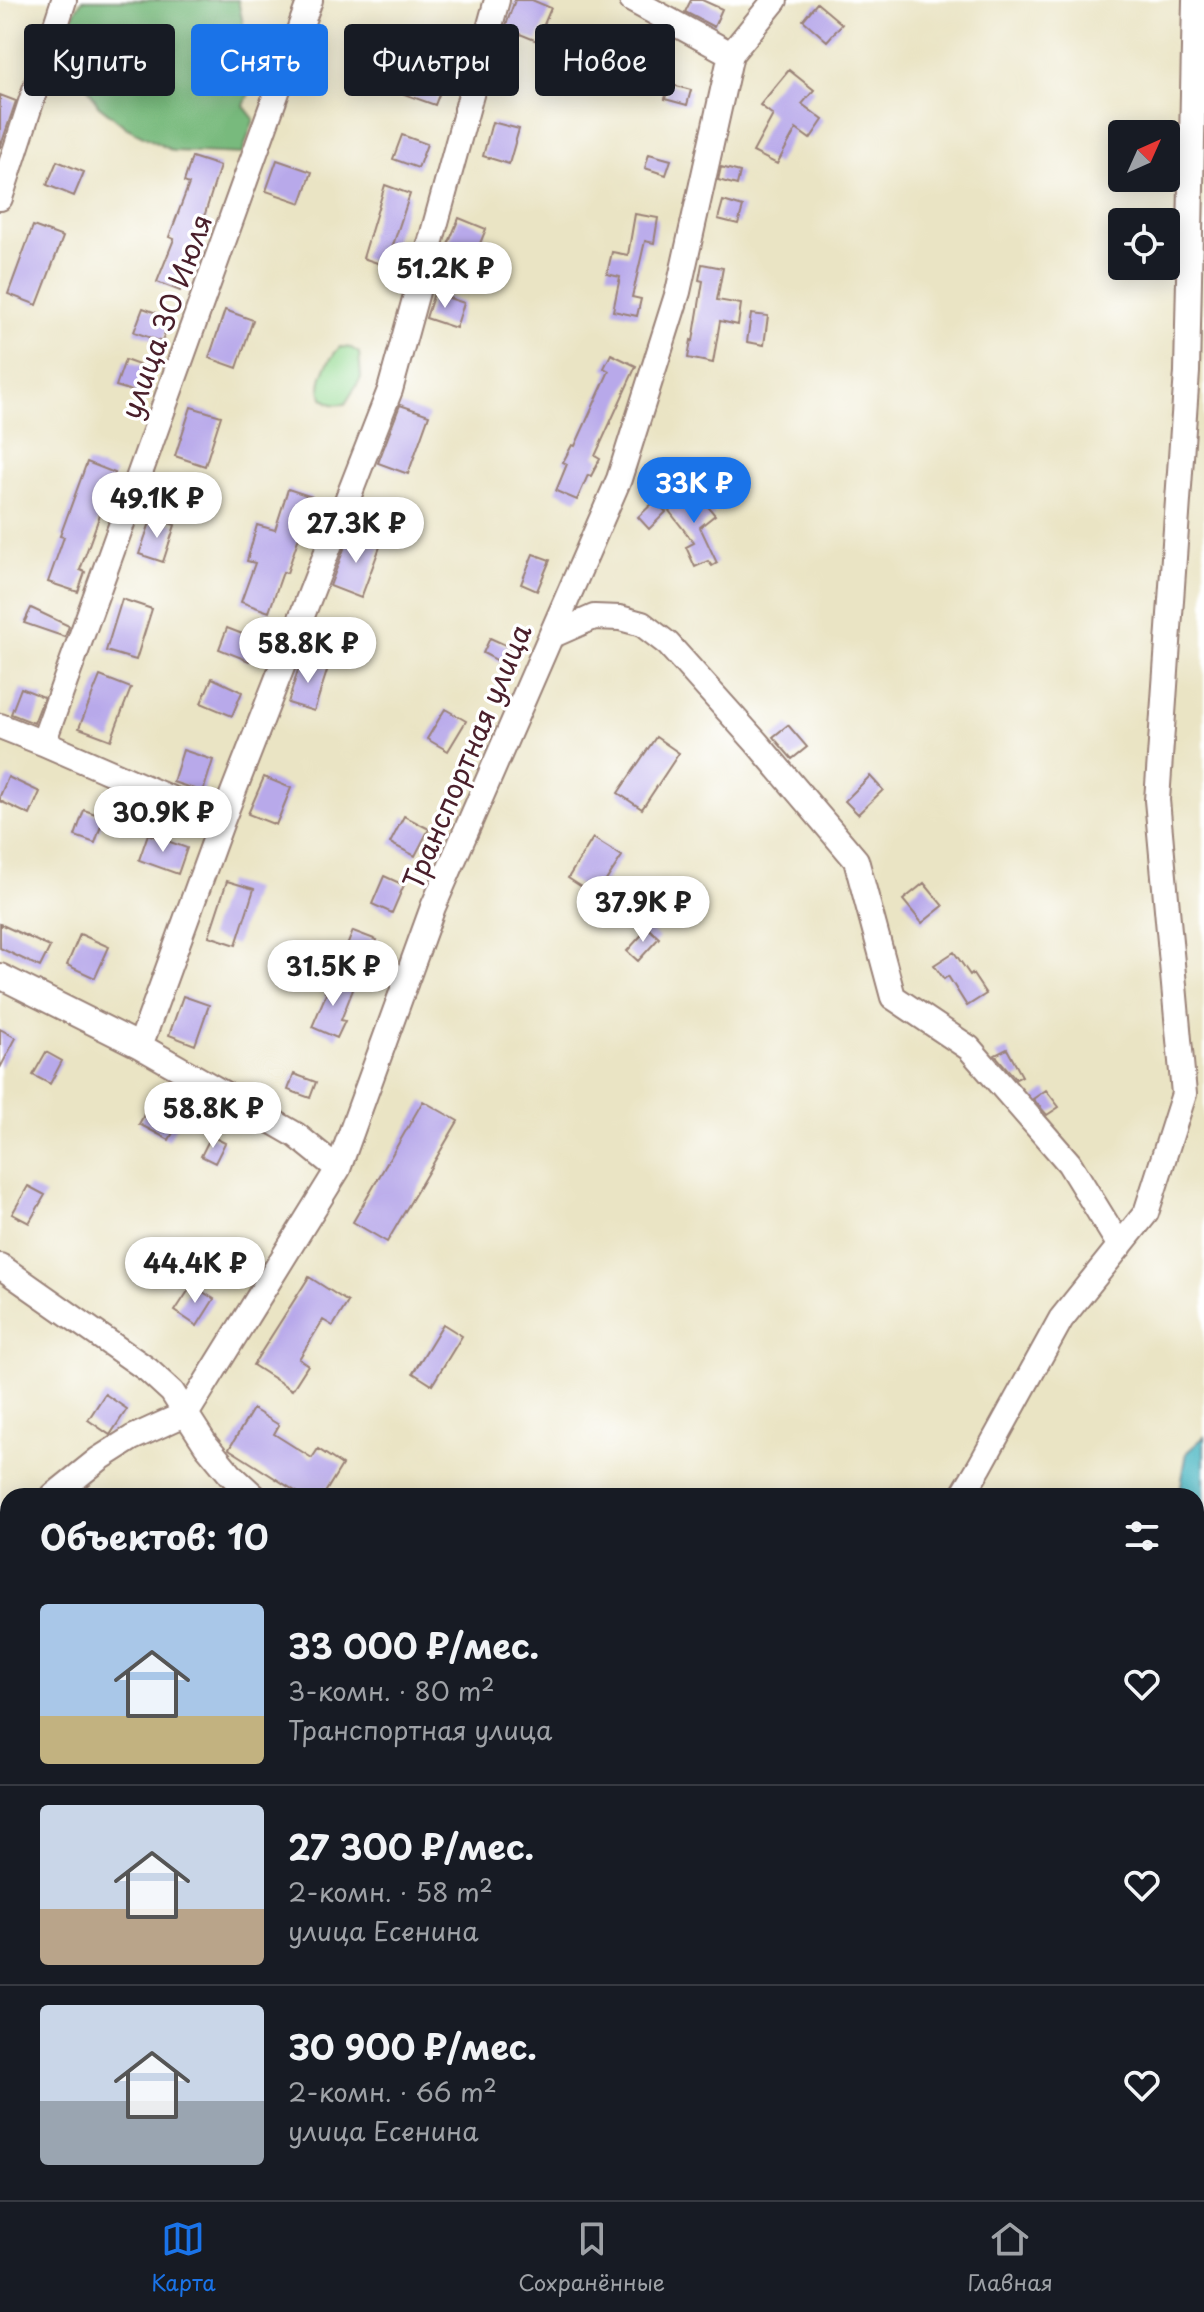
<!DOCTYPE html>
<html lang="ru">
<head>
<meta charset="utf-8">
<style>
  :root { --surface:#171b24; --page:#242831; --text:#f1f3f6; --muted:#9ea1a6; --line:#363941; --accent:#1a73e8 }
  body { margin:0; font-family:"Playpen Sans",sans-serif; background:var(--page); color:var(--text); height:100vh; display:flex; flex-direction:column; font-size:30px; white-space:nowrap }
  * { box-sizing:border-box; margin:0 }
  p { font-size:26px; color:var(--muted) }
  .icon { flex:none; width:44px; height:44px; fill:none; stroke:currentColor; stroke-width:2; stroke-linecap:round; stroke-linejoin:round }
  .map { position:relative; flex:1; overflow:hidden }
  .sheet { position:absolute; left:0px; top:1488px; width:1204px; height:712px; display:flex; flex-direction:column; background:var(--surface); border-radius:24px 24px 0 0; box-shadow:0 4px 20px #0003 }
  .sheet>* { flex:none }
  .hud { position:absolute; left:24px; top:24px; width:800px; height:72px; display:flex; gap:16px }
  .needle { width:52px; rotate:45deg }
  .buttons { position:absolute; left:1108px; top:120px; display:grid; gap:16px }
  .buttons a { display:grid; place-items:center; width:72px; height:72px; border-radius:8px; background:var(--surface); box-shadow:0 4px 20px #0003; font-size:40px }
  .price { position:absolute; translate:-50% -68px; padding:0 18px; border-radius:28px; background:#fff; color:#222; font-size:26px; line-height:52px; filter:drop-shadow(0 2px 4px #0008) }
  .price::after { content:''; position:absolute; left:50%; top:48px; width:24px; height:18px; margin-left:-12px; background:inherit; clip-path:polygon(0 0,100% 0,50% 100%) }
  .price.selected { background:var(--accent); color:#fff }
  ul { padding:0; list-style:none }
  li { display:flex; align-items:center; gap:24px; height:200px; padding:0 40px }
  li+li { border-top:2px solid var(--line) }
  li span { display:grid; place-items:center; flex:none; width:224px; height:160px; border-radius:8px; color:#555 }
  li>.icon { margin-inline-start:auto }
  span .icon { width:96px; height:96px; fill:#fffc; stroke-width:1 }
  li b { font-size:34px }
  h2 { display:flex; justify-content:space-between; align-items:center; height:96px; padding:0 40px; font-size:34px }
  .tag { padding:0 28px; border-radius:8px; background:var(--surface); box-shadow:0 4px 20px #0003; font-size:28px; line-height:72px }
  .tag.selected { background:var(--accent); color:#fff }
  .menu { display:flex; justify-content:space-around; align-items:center; height:112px; border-top:2px solid var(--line); background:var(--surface); font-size:22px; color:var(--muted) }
  .menu a { display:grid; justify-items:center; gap:4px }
  .menu .selected { color:var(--accent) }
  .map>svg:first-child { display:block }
  .green { fill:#95da93; stroke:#707c5f; stroke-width:2 }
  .forest { fill:#78ba7d; stroke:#616c54; stroke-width:2 }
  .water { fill:#47b5c1; stroke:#486a76; stroke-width:2 }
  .building { fill:#b8a9ea }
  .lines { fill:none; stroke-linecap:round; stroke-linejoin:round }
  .minor-casing { stroke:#9a8278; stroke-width:28 }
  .minor { stroke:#fff; stroke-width:24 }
  .rail-casing { stroke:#4a1f2b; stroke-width:8 }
  .rail { stroke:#fff; stroke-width:5; stroke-dasharray:15; stroke-linecap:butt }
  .labels { text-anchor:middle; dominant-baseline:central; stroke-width:7; stroke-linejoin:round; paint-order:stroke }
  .street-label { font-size:28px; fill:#4a1f2b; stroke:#fff }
</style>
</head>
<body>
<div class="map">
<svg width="1204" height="2200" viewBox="0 0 1204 2200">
  <rect width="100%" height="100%" fill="#fff"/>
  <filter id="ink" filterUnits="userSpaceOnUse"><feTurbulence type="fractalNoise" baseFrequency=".0125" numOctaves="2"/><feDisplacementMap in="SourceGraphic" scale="16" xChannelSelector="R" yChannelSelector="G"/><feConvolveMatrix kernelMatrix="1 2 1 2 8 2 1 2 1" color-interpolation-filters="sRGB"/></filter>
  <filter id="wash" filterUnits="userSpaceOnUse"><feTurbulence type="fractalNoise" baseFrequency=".006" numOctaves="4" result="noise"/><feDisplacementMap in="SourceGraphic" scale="32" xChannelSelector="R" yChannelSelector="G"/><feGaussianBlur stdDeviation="1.8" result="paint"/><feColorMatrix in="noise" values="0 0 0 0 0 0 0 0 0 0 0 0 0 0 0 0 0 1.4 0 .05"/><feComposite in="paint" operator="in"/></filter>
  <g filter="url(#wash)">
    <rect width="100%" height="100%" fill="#eae4c4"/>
    <path class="green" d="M 340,347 L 351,348 L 359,353 L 361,378 L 345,404 C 341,404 336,405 332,404 C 307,394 328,359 340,347 Z"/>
    <path class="forest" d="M 82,0 L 238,0 L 245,33 L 251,88 L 244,106 L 254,119 L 242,154 L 173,151 L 127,128 L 98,105 L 71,57 L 69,21 Z
      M 236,2192 L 389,2192 L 402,2200 L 249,2200 Z"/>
    <path class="water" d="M 1204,1437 L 1204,1678 L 1196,1673 L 1196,1496 L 1179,1496 L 1187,1452 Z"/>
    <g id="blocks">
      <path class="building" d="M 515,0 L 532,0 L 551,8 L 537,41 L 505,28 Z
        M 691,0 L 702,0 L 722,9 L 714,27 L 685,12 Z
        M 817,3 L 842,24 L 827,41 L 803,20 Z
        M 426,34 L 455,44 L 440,83 L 443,84 L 435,105 L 404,94 Z
        M 789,70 L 814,90 L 802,104 L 823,120 L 810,139 L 796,129 L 777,164 L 753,152 L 773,115 L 760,105 Z
        M 669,84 L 691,90 L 687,105 L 665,99 Z
        M 0,95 L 16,101 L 0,148 Z
        M 492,122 L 519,129 L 509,164 L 483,156 Z
        M 402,135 L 427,144 L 418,168 L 393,159 Z
        M 649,154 L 671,160 L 666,175 L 645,168 Z
        M 192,157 L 220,166 L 204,217 L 207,218 L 180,291 L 157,282 L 174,239 L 169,237 L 189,184 L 184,182 Z
        M 277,160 L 312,172 L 301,203 L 266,191 Z
        M 57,161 L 84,172 L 74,196 L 47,185 Z
        M 721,167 L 740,172 L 737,185 L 718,180 Z
        M 385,185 L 410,194 L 386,266 L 363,258 Z
        M 723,201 L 743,207 L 738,224 L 718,219 Z
        M 635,214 L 658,218 L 654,243 L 645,241 L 632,297 L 641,299 L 637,316 L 613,311 L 620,277 L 607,274 L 612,252 L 628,255 Z
        M 459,218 L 486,229 L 474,258 L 447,247 Z
        M 33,226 L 63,237 L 37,305 L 8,294 Z
        M 702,264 L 723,268 L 717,300 L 741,304 L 738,325 L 720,321 L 713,363 L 688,358 L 691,340 L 693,341 L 703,281 L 699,280 Z
        M 434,293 L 464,303 L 456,328 L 426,318 Z
        M 143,308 L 170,318 L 162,342 L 134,332 Z
        M 225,310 L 253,320 L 237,368 L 209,358 Z
        M 751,314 L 768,316 L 764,345 L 747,342 Z
        M 611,354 L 636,366 L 595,456 L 600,459 L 591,476 L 588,475 L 577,500 L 556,491 L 567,464 L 563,462 L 572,445 L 575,446 L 609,371 L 604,368 Z
        M 125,360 L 153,370 L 145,395 L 116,386 Z
        M 400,405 L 429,415 L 408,474 L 378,463 Z
        M 191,407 L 221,416 L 205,466 L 175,456 Z
        M 87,462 L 115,473 L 80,570 L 85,572 L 78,592 L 48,582 L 64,537 L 60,536 Z
        M 692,487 L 715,515 L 700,527 L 717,563 L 712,566 L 708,561 L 695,567 L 686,547 L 694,543 L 666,507 Z
        M 288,489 L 312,497 L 287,573 L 283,572 L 269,612 L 241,602 L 255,563 L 247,561 L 257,525 L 275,530 Z
        M 655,501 L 666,512 L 649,529 L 638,517 Z
        M 152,517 L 175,525 L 163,562 L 139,554 Z
        M 350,533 L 381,544 L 361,598 L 330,586 Z
        M 533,554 L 550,560 L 537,591 L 521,584 Z
        M 122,599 L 152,609 L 136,660 L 106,651 Z
        M 31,608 L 69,626 L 65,637 L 24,623 Z
        M 227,628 L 258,640 L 249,661 L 219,649 Z
        M 490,638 L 510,647 L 502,663 L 483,653 Z
        M 301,660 L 328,668 L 314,711 L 288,703 Z
        M 100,676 L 131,688 L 111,740 L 79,728 Z
        M 212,678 L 242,692 L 232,716 L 201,703 Z
        M 21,688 L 44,697 L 34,723 L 11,714 Z
        M 445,709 L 466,721 L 448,751 L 427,739 Z
        M 788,725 L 807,747 L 792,759 L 773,737 Z
        M 656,737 L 679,753 L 642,809 L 618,793 Z
        M 183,750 L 213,760 L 203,792 L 173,782 Z
        M 870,776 L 883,790 L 858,814 L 845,801 Z
        M 8,777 L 40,792 L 30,815 L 0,801 L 0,796 Z
        M 264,777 L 291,788 L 276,825 L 248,814 Z
        M 84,810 L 104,817 L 95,843 L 75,836 Z
        M 404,816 L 429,829 L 415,856 L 390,843 Z
        M 148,834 L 187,848 L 178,874 L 139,860 Z
        M 593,838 L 622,856 L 596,896 L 568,878 Z
        M 384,876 L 404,885 L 392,913 L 372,904 Z
        M 227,881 L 254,889 L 236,945 L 209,936 Z
        M 924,883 L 943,906 L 922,923 L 903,900 Z
        M 0,924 L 50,947 L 40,967 L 0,948 Z
        M 648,928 L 659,938 L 638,961 L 627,951 Z
        M 353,931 L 377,940 L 369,960 L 345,951 Z
        M 80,934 L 109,947 L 95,978 L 67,965 Z
        M 954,952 L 970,975 L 972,973 L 986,994 L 967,1006 L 948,976 L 944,979 L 934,965 Z
        M 330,978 L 354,987 L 341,1020 L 345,1021 L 337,1038 L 312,1027 L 327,992 L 325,992 Z
        M 183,996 L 209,1005 L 195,1045 L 169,1035 Z
        M 0,1029 L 16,1038 L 0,1068 Z
        M 1007,1049 L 1022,1076 L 1016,1079 L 995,1055 Z
        M 46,1052 L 62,1061 L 50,1084 L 33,1075 Z
        M 294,1074 L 316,1082 L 310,1098 L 288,1090 Z
        M 1046,1090 L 1059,1107 L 1047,1115 L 1033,1099 Z
        M 423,1101 L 458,1121 L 387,1242 L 353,1222 Z
        M 151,1102 L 181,1118 L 169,1140 L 139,1124 Z
        M 211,1136 L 225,1143 L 215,1163 L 201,1156 Z
        M 28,1186 L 45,1195 L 29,1223 L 12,1214 Z
        M 309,1277 L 348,1302 L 333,1326 L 323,1320 L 299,1359 L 308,1365 L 292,1390 L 253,1365 Z
        M 192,1285 L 214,1299 L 197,1326 L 175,1311 Z
        M 443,1324 L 462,1336 L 432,1385 L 413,1373 Z
        M 105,1394 L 127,1409 L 110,1435 L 88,1420 Z
        M 253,1409 L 279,1425 L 274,1434 L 312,1458 L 318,1449 L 342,1465 L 323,1496 L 303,1496 L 229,1449 Z"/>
    </g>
  </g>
  <g filter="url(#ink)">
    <use href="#blocks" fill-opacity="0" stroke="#9a8278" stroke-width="2"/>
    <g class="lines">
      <g class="minor-casing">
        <path id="minor" d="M 632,0 L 731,54
          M 0,198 L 64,0
          M 551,636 L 594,617 L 620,618 L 642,624 L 668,644 L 756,742 L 856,860 L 893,997 L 969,1048 L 1069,1163 L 1120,1246
          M 0,726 L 43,743 L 222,821
          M 43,743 L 310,0
          M 0,976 L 140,1046 L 263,1116 L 296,1135 L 338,1169
          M 140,1046 L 222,821 L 390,390 L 497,0
          M 0,1266 L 148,1370 L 172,1392 L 206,1445 L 230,1474 L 254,1496
          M 187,1413 L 338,1169 L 433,907 L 619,479 L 678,292 L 731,54 L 775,0
          M 53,1496 L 99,1459 L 132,1438 L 187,1413
          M 962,1496 L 980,1466 L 1061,1319 L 1146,1213 L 1184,1094 L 1157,800 L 1187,372 L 1195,0
          M 0,1532 L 8,1527
          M 0,1725 L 8,1731
          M 1196,1927 L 1204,1902
          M 0,1943 L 8,1947
          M 0,2082 L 8,2070
          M 426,2192 L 439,2200
          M 892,2192 L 899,2200
          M 1177,2192 L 1178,2200"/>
      </g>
      <use href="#minor" class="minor"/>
      <g class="rail-casing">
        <path id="rail" d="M 0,1749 L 8,1754
          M 0,1768 L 8,1773
          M 0,1788 L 8,1793
          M 564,2192 L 575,2200
          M 586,2192 L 598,2200"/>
      </g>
      <use href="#rail" class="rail"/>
    </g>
  </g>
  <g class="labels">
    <g class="street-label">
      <text transform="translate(165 316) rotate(-70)">улица 30 Июля</text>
      <text transform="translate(466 756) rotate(-67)">Транспортная улица</text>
    </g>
  </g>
</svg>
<div class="buttons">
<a><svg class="needle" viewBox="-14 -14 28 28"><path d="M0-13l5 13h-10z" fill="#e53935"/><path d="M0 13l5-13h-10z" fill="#9ea1a6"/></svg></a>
<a><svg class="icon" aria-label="locate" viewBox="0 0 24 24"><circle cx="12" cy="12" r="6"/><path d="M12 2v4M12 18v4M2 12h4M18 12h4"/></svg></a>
</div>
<b class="price" style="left:445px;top:310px">51.2K ₽</b>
<b class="price selected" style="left:694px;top:525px">33K ₽</b>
<b class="price" style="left:157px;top:540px">49.1K ₽</b>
<b class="price" style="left:356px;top:565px">27.3K ₽</b>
<b class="price" style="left:308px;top:685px">58.8K ₽</b>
<b class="price" style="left:163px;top:854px">30.9K ₽</b>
<b class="price" style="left:643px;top:944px">37.9K ₽</b>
<b class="price" style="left:333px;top:1008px">31.5K ₽</b>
<b class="price" style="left:213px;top:1150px">58.8K ₽</b>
<b class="price" style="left:195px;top:1305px">44.4K ₽</b>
<div class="hud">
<a class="tag">Купить</a>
<a class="tag selected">Снять</a>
<a class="tag">Фильтры</a>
<a class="tag">Новое</a>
</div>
<section class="sheet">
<h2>Объектов: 10<svg class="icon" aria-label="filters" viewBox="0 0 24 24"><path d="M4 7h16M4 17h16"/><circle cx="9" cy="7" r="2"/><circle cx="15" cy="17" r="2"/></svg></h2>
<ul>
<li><span style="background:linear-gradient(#a9c7e8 70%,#c2b280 0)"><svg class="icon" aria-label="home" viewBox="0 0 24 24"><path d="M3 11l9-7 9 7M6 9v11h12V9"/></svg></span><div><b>33 000 ₽/мес.</b><p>3-комн. · 80 m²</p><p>Транспортная улица</p></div><svg class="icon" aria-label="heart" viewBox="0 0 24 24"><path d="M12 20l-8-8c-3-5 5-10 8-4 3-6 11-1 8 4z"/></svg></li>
<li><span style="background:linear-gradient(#c9d6e8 65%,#b9a48a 0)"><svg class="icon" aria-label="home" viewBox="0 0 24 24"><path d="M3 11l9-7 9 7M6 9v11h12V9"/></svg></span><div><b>27 300 ₽/мес.</b><p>2-комн. · 58 m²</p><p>улица Есенина</p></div><svg class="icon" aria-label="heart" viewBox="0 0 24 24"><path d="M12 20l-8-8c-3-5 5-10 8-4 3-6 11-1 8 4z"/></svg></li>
<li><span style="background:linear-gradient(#c9d6e8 60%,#9aa5b1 0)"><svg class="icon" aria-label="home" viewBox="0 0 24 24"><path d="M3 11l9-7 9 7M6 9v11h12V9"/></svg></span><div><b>30 900 ₽/мес.</b><p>2-комн. · 66 m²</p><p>улица Есенина</p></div><svg class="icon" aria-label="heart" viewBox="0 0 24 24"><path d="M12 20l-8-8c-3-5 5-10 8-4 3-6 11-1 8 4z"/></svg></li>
</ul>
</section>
</div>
<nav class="menu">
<a class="selected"><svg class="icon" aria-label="map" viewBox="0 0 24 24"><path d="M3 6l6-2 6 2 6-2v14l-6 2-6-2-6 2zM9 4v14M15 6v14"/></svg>Карта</a>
<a><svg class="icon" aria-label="saved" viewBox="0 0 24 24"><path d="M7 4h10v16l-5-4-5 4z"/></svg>Сохранённые</a>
<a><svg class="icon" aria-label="home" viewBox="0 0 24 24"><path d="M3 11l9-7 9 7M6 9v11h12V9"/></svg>Главная</a>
</nav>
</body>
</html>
